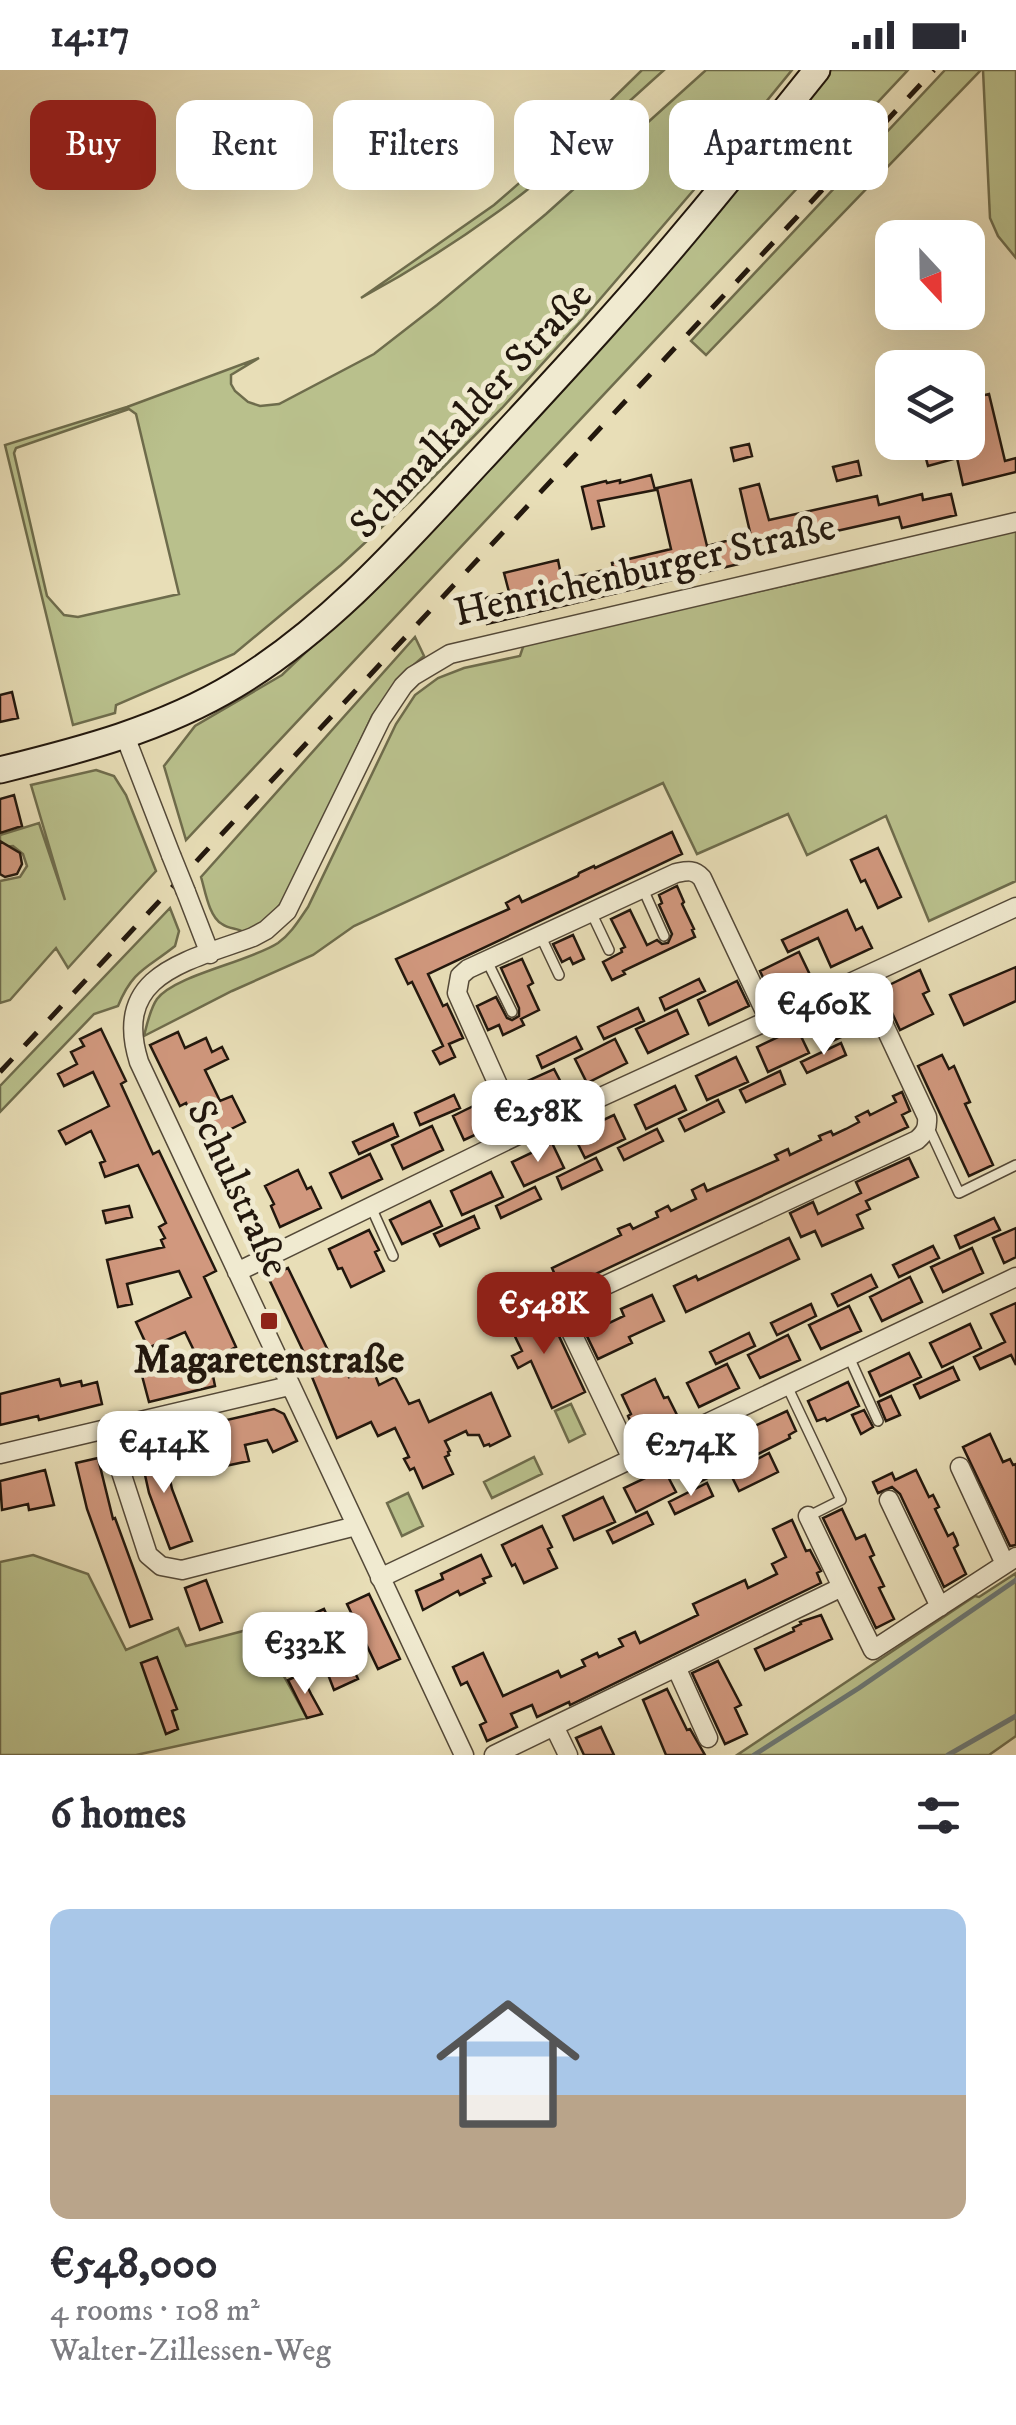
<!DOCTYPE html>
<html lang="en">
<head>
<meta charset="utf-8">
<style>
  :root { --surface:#fff; --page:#f7f7f7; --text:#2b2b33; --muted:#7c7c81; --line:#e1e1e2; --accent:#8f2418 }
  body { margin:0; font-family:"IM FELL DW Pica",serif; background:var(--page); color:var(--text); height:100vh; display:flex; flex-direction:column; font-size:38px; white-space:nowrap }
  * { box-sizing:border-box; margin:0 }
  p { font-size:32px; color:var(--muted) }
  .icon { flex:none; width:55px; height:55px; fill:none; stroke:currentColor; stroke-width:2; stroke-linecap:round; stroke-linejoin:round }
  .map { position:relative; height:1685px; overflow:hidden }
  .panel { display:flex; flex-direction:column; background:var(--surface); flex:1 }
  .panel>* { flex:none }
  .hud { position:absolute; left:30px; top:30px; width:958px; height:90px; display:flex; gap:20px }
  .needle { width:65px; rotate:158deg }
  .controls { position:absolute; left:875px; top:150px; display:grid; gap:20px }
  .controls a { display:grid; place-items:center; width:110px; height:110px; border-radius:20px; background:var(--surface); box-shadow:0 10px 40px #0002; font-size:50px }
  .price { position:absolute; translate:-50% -85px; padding:0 22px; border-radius:20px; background:#fff; color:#222; font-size:32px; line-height:65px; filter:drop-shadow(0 2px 5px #0008) }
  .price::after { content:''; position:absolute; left:50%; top:60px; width:30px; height:22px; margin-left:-15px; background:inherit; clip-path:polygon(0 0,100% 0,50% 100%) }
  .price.current { background:var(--accent); color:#fff }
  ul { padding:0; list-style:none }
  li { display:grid; align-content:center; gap:20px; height:530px; padding:0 50px }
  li+li { border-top:2px solid var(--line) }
  li span { display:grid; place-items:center; height:310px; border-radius:20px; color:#555 }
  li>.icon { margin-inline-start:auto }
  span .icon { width:180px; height:180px; fill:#fffc; stroke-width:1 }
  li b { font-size:42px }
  h2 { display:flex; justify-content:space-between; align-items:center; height:120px; padding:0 50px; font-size:42px }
  .pill { padding:0 35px; border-radius:20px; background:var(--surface); box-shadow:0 10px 40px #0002; font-size:35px; line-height:90px }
  .pill.current { background:var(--accent); color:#fff }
  .status { display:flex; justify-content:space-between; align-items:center; height:70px; padding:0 50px; background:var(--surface); direction:ltr }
  .status svg { height:28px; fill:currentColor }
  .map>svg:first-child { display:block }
  .green { fill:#b9c08c; stroke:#6e6c4c; stroke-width:2.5; fill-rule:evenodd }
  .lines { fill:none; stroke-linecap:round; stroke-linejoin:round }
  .stream { stroke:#6c7875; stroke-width:5 }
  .building { fill:#d1987e; stroke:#22170d; stroke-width:2.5 }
  .lane-casing { stroke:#544938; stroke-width:12 }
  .street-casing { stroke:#544938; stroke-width:21 }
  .secondary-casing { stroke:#22170d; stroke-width:29 }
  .lane { stroke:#f0ead0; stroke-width:9 }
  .street { stroke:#f0ead0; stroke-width:18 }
  .secondary { stroke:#f0ead0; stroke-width:25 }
  .rail { stroke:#22170d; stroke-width:5; stroke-dasharray:18 18; stroke-linecap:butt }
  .street-bridge-casing { stroke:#544938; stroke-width:21; stroke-linecap:butt }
  .street-bridge { stroke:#f0ead0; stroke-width:18 }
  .poi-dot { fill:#8f2418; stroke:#f0ead0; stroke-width:4 }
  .labels { text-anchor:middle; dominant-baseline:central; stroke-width:10; stroke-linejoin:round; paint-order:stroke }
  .street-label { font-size:40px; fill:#22170d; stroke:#f0ead0 }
  .poi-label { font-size:40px; font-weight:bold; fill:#22170d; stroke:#f0ead0 }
</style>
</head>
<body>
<div class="status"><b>14:17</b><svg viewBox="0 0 49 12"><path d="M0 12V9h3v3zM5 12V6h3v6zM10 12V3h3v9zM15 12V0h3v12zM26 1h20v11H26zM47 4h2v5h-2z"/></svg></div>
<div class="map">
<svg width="1016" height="1685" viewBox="0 0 1016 1685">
  <rect width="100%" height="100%" fill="#e8deb7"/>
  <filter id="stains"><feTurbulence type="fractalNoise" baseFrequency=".002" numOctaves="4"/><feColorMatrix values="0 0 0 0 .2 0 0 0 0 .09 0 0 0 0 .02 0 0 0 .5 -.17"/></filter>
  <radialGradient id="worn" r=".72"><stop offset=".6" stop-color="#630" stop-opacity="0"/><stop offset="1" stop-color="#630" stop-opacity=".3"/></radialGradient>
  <path class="green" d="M 642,0 L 664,0 C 610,48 557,100 499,141 C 455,173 409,202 361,228 L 494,135 L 588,53 Z
    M 706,0 L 792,0 L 698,115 L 583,249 L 502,338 L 410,431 L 341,495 L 234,584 L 116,635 L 115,643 L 73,655 L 5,375 L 127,337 L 259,288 L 231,305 L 231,314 L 235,321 L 248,332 L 260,336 L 279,334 L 374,284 L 437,235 L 546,144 ZM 129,339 L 136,344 L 179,524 L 78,547 L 64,545 L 47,526 L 14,383 L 16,378 Z
    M 830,0 L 908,0 L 186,770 L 164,696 L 195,656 L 282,605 L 395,497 L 710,152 Z
    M 945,0 L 981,0 L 706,285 L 691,271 Z
    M 983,0 L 1016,0 L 1016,188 L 998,166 L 990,148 Z
    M 1016,459 L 1016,811 L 929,851 L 886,746 L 807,785 L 788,744 L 697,784 L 663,713 L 354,856 L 313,885 L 232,921 L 144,966 C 147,954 150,939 157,929 C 175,905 249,892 278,873 C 291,864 299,850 308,837 L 396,654 L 415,625 L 438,608 L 464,598 L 520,586 L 524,574 L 866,497 Z
    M 415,567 L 424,586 L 402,605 L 372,646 L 289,823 L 270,847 L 245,863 C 237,857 230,860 222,854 C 209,847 205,820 201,807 Z
    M 96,700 L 114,706 L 126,725 L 156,801 L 68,898 L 56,878 L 10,930 L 0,933 L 0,811 L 20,807 L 27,796 L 23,784 L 13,776 L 0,777 L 0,765 L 39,753 L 65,830 L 31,715 Z
    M 170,838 L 179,861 L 175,876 C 148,898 133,899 118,936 L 94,944 L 0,1042 L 0,1016 Z
    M 571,1334 L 585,1364 L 569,1372 L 555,1341 Z
    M 534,1387 L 542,1404 L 492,1428 L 484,1412 Z
    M 408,1423 L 423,1456 L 402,1466 L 387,1433 Z
    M 33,1485 L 88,1504 L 126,1580 L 178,1558 L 186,1576 L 247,1560 L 281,1601 L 307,1648 L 136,1685 L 0,1685 L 0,1492 Z
    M 1016,1503 L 1016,1666 L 989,1685 L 737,1685 L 975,1526 L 979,1527 Z"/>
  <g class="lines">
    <path class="stream" d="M 754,1685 L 859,1618 L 1016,1510
      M 948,1685 L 1016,1646"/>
  </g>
  <path class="building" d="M 989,324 L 1005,391 L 1016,388 L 1016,402 L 963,415 L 957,388 L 928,396 L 924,381 L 956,372 L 968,372 L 968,329 Z
    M 749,374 L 752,386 L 734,391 L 731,378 Z
    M 858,391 L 861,405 L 837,411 L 833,397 Z
    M 651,405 L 655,420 L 598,431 L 604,456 L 592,459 L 582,417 L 606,411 L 607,413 L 620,410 L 620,413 Z
    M 691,410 L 707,476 L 730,470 L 729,466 L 750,462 L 740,419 L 759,414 L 769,450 L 877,426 L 879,435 L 922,424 L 923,430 L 951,424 L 956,445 L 902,458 L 899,447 L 774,475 L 744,482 L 747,492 L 487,554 L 481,529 L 509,522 L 504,503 L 558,490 L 562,510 L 613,498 L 612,493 L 671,479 L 657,418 Z
    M 12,622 L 18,648 L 0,652 L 0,625 Z
    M 14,725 L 22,756 L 0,763 L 0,729 Z
    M 672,762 L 682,784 L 428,904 L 443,936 L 447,934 L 463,968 L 449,974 L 455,987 L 440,994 L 433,981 L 443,976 L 412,912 L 408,914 L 396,889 L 509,839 L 506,833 L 519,826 L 522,832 L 578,806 L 579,803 L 594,796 L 595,798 Z
    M 0,771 L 20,783 L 22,794 L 17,804 L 5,807 L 0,804 Z
    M 878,778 L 901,827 L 878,838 L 865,810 L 861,812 L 851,790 Z
    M 677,816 L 684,832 L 682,834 L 694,859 L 692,860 L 695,867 L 623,901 L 625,904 L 612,910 L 603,892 L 622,882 L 621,879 L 625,877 L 611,849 L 630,840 L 647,875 L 657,870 L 662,874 L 668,873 L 672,864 L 659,835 L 662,833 L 659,825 Z
    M 847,840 L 856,860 L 862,857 L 872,878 L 831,897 L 818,868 L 788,882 L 782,870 Z
    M 573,865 L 584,889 L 573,894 L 570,888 L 562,892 L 553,874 Z
    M 799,882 L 811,907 L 771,925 L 760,901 Z
    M 522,889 L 533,913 L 528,916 L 539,940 L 521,949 L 524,955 L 503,965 L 499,955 L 488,960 L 477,936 L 496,927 L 507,948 L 512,950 L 519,946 L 519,938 L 501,898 Z
    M 1016,897 L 1016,931 L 964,955 L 950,925 Z
    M 920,900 L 929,921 L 923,924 L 933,944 L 900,960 L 881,919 Z
    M 699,909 L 705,921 L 665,940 L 660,928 Z
    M 737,911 L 749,936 L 709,955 L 698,930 Z
    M 858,929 L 870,954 L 830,972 L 818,948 Z
    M 638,938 L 644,951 L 604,969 L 598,957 Z
    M 677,940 L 688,964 L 648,983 L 636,959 Z
    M 797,958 L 809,983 L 768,1002 L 757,977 Z
    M 101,959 L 126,1011 L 121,1014 L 153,1084 L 159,1081 L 216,1201 L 204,1207 L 236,1277 L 232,1279 L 239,1294 L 213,1306 L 215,1316 L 149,1332 L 141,1302 L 198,1289 L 185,1262 L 148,1278 L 136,1252 L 191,1227 L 179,1201 L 127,1214 L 132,1234 L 118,1237 L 107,1190 L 164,1177 L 161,1170 L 165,1168 L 159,1157 L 166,1153 L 138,1095 L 105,1107 L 100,1093 L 105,1091 L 91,1061 L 66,1074 L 59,1061 L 109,1036 L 93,1002 L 64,1016 L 58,1004 L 77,994 L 71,982 L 84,976 L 80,969 Z
    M 178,962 L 185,978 L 206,968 L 212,982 L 222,977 L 228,989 L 205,1000 L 220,1031 L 232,1026 L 245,1052 L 211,1069 L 201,1049 L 195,1052 L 186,1033 L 180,1036 L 150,975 Z
    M 576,967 L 582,979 L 542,998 L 537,986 Z
    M 615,969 L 627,993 L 587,1013 L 575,989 Z
    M 841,973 L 846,985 L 807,1003 L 801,992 Z
    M 942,985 L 949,999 L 954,996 L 970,1032 L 965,1034 L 993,1095 L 969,1106 L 918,996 Z
    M 736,987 L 748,1012 L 707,1030 L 696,1006 Z
    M 554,999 L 566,1022 L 525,1041 L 514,1017 Z
    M 780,1001 L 785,1014 L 746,1032 L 740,1020 Z
    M 675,1016 L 686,1040 L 646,1059 L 635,1035 Z
    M 902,1022 L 910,1041 L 902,1045 L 908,1057 L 568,1217 L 566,1213 L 560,1216 L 552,1198 L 621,1165 L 618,1159 L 630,1154 L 633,1159 L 658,1147 L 656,1142 L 668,1136 L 671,1141 L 696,1129 L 692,1120 L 704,1114 L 707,1121 L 778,1090 L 775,1085 L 788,1079 L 790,1085 L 821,1070 L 819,1066 L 831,1061 L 833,1065 L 846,1059 L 859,1052 L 856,1047 L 868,1041 L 870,1045 L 896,1032 L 893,1026 Z
    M 454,1025 L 460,1038 L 420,1055 L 415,1043 Z
    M 490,1028 L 501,1053 L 464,1070 L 453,1046 Z
    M 718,1030 L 724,1042 L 685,1061 L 679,1049 Z
    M 614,1045 L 625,1069 L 585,1088 L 573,1064 Z
    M 393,1054 L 398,1066 L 359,1084 L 353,1072 Z
    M 432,1056 L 443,1080 L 403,1099 L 392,1075 Z
    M 657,1059 L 663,1071 L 624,1090 L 618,1078 Z
    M 552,1073 L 564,1098 L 524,1116 L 512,1092 Z
    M 370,1084 L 382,1109 L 342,1128 L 330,1103 Z
    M 596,1088 L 602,1100 L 562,1119 L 557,1107 Z
    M 909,1088 L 918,1107 L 866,1131 L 870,1139 L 857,1145 L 863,1158 L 822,1176 L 815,1161 L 801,1167 L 790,1143 L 813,1132 L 818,1144 L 861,1123 L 856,1112 Z
    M 298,1100 L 307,1119 L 311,1117 L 321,1138 L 280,1157 L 271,1136 L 274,1134 L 265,1116 Z
    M 491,1102 L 503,1127 L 462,1145 L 451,1121 Z
    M 535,1117 L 541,1129 L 501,1148 L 496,1136 Z
    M 430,1131 L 442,1156 L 402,1174 L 390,1150 Z
    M 129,1136 L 132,1147 L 106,1153 L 103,1141 Z
    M 474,1146 L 479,1158 L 440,1176 L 434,1164 Z
    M 994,1148 L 1000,1160 L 960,1178 L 955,1166 Z
    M 1016,1158 L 1016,1187 L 1004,1193 L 993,1168 Z
    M 369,1160 L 379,1180 L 375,1182 L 384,1201 L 351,1217 L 342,1198 L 338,1199 L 329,1179 Z
    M 789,1168 L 799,1189 L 686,1242 L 674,1216 L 696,1206 L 698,1210 Z
    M 933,1176 L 939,1188 L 899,1207 L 893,1195 Z
    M 972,1178 L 983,1203 L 943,1222 L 931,1197 Z
    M 288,1198 L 336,1297 L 344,1294 L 349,1307 L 372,1297 L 379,1315 L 395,1307 L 409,1334 L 419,1330 L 429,1352 L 491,1323 L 510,1366 L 490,1376 L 489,1374 L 484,1376 L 479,1365 L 468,1365 L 466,1361 L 445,1371 L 450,1381 L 448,1382 L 449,1385 L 445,1387 L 453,1404 L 423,1418 L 414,1398 L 410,1400 L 404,1389 L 409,1387 L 395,1358 L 378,1366 L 371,1352 L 337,1368 L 312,1307 L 315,1306 L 268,1207 Z
    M 871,1205 L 877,1217 L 838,1236 L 832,1224 Z
    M 910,1207 L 922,1232 L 882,1251 L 870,1227 Z
    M 652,1225 L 664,1251 L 629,1267 L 632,1273 L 598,1289 L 586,1264 L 624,1246 L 621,1239 Z
    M 1016,1233 L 1016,1295 L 1011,1285 L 980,1299 L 974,1287 L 1005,1272 L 991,1244 Z
    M 811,1234 L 816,1246 L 777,1265 L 771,1253 Z
    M 523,1235 L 526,1240 L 531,1237 L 547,1269 L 558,1264 L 585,1322 L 552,1338 L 531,1291 L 518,1298 L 512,1286 L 522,1281 L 504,1244 Z
    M 849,1236 L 861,1261 L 821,1279 L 809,1255 Z
    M 970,1254 L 981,1278 L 942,1297 L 930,1273 Z
    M 749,1263 L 755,1276 L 716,1294 L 710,1282 Z
    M 788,1265 L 800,1290 L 760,1308 L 748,1285 Z
    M 909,1283 L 921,1307 L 880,1326 L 869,1302 Z
    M 727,1294 L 739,1318 L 699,1337 L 687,1313 Z
    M 953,1297 L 959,1310 L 920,1328 L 914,1315 Z
    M 59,1309 L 61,1316 L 81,1311 L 82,1316 L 97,1312 L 102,1334 L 39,1350 L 38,1346 L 0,1355 L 0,1324 Z
    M 655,1309 L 664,1328 L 668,1327 L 678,1347 L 637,1366 L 628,1346 L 631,1344 L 622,1325 Z
    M 848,1312 L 859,1336 L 827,1351 L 825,1348 L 817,1351 L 808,1331 Z
    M 891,1326 L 900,1345 L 886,1351 L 878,1332 Z
    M 274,1339 L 284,1344 L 297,1371 L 273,1382 L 267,1370 L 245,1375 L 249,1391 L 211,1399 L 201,1356 Z
    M 864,1340 L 873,1357 L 861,1364 L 852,1345 Z
    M 787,1341 L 796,1361 L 789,1365 L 790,1368 L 758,1384 L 746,1360 Z
    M 990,1364 L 1003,1392 L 1010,1389 L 1013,1395 L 1016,1394 L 1016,1475 L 1010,1476 L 963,1377 Z
    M 726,1370 L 737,1394 L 697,1413 L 685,1389 Z
    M 162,1373 L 172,1419 L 192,1471 L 170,1479 L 149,1423 L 139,1378 Z
    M 769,1383 L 778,1402 L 739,1421 L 730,1403 Z
    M 98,1388 L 113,1449 L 115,1448 L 152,1549 L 130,1557 L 87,1439 L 76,1393 Z
    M 664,1399 L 676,1422 L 636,1442 L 624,1418 Z
    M 45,1400 L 54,1435 L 29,1440 L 28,1434 L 2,1440 L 0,1411 Z
    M 916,1400 L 929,1427 L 933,1425 L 939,1437 L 935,1439 L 948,1466 L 953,1463 L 956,1469 L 958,1475 L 954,1478 L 966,1504 L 944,1517 L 900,1424 L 892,1417 L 878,1423 L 873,1412 L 892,1403 L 895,1410 Z
    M 707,1413 L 713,1426 L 675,1444 L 669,1432 Z
    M 603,1427 L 615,1452 L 574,1470 L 563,1446 Z
    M 842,1439 L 856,1469 L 865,1465 L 874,1485 L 870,1487 L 884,1516 L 879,1518 L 894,1549 L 876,1558 L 823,1448 Z
    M 647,1442 L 653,1454 L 613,1473 L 607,1461 Z
    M 792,1450 L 806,1481 L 810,1480 L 821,1501 L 817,1503 L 821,1513 L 570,1635 L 569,1632 L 537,1647 L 532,1635 L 511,1644 L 517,1657 L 487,1671 L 480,1655 L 486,1652 L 467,1612 L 461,1615 L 453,1597 L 483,1583 L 503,1626 L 558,1601 L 561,1607 L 585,1596 L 582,1590 L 597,1583 L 599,1587 L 623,1576 L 619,1569 L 635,1562 L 640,1573 L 698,1545 L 693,1534 L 745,1510 L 748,1518 L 777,1504 L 772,1494 L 786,1487 L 773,1459 Z
    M 542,1456 L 552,1477 L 548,1479 L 557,1498 L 524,1513 L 515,1494 L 512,1496 L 502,1475 Z
    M 481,1485 L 491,1506 L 483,1509 L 485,1513 L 460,1525 L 458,1521 L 423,1540 L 416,1521 L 443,1509 L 441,1504 Z
    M 206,1510 L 222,1552 L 200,1560 L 185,1518 Z
    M 369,1524 L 400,1589 L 378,1599 L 347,1534 Z
    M 324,1539 L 336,1564 L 324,1570 L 313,1544 Z
    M 821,1545 L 832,1569 L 765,1600 L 755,1579 L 794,1561 L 793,1558 L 801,1554 L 800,1552 Z
    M 346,1584 L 358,1609 L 334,1620 L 324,1594 Z
    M 157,1587 L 177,1639 L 172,1641 L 178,1659 L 166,1664 L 141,1593 Z
    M 718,1591 L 741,1635 L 735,1638 L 747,1664 L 725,1674 L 692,1603 Z
    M 301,1604 L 311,1624 L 322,1644 L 307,1648 L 288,1610 Z
    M 667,1619 L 687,1660 L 690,1659 L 705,1685 L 666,1685 L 643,1630 Z
    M 601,1657 L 614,1685 L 584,1685 L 576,1668 Z"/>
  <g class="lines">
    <g class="lane-casing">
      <path id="lane" d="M 643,819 L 664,866
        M 591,842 L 609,880
        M 541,867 L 559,905
        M 487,891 L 512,942
        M 929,1058 L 959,1123 L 1016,1095
        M 371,1137 L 393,1186
        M 849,1287 L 878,1351
        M 787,1316 L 841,1430 L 809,1446"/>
    </g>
    <g class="street-casing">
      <path id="street" d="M 125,666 L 171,785
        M 186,822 L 210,884
        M 520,1064 L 457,923 L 460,906 L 468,899 L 676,803 C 687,801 694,799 702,808 L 769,950
        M 237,1202 L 520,1064 L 1016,837
        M 107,1359 L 148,1485 L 161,1496 L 182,1500 L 356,1456
        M 0,1384 L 289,1316
        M 632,1389 L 566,1251 C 564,1239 567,1236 576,1229 L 917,1070 C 925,1063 928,1058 927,1047 L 862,908
        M 960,1397 L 1005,1494
        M 889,1430 L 940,1537
        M 808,1446 L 842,1517
        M 380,1508 L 1016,1207
        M 676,1597 L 708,1668
        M 554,1656 L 568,1685
        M 464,1685 L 139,992 C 111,903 189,891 253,867 L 266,860 L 287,841 L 381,649 L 403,616 L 413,606 L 450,584 L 1016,452
        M 494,1685 L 842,1517 L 873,1580 L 1016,1487"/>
    </g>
    <g class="secondary-casing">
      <path id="secondary" d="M 0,700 C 81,680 162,659 235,615 C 330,558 405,472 480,391 C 552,313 625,235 693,153 C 735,103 776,51 817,0"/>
    </g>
    <use href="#lane" class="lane"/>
    <use href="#street" class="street"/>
    <use href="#secondary" class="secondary"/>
    <path class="rail" d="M 0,1002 L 934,0"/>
    <g class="street-bridge-casing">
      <path id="street-bridge" d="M 171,785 L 186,822"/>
    </g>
    <use href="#street-bridge" class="street-bridge"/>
  </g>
  <rect class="poi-dot" x="259" y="1241" width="20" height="20" rx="5"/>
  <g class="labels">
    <g class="street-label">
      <text transform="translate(472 341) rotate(-47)">Schmalkalder Straße</text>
      <text transform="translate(645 501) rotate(-13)">Henrichenburger Straße</text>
      <text transform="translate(237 1119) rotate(65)">Schulstraße</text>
    </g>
    <g class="poi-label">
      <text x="269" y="1291">Magaretenstraße</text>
    </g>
  </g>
  <rect width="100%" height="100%" filter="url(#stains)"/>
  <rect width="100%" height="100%" fill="url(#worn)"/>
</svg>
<div class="controls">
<a><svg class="needle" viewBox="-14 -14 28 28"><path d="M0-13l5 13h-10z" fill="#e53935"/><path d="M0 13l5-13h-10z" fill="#7c7c81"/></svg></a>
<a><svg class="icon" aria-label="layers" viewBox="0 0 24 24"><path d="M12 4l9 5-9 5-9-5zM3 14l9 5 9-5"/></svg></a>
</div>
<b class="price" style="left:824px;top:988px">€460K</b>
<b class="price" style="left:538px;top:1095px">€258K</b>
<b class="price current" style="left:544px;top:1287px">€548K</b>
<b class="price" style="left:164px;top:1426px">€414K</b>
<b class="price" style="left:691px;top:1429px">€274K</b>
<b class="price" style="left:305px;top:1627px">€332K</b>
<div class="hud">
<a class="pill current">Buy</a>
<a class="pill">Rent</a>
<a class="pill">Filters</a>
<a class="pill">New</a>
<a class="pill">Apartment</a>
</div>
</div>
<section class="panel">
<h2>6 homes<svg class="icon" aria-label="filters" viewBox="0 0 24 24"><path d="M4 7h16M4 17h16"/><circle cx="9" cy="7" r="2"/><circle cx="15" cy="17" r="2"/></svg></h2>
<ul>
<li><span style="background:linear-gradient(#a9c7e8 60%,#b9a48a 0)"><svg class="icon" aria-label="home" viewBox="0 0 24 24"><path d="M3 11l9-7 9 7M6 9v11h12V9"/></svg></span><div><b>€548,000</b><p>4 rooms · 108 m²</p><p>Walter-Zillessen-Weg</p></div></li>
</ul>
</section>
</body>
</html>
